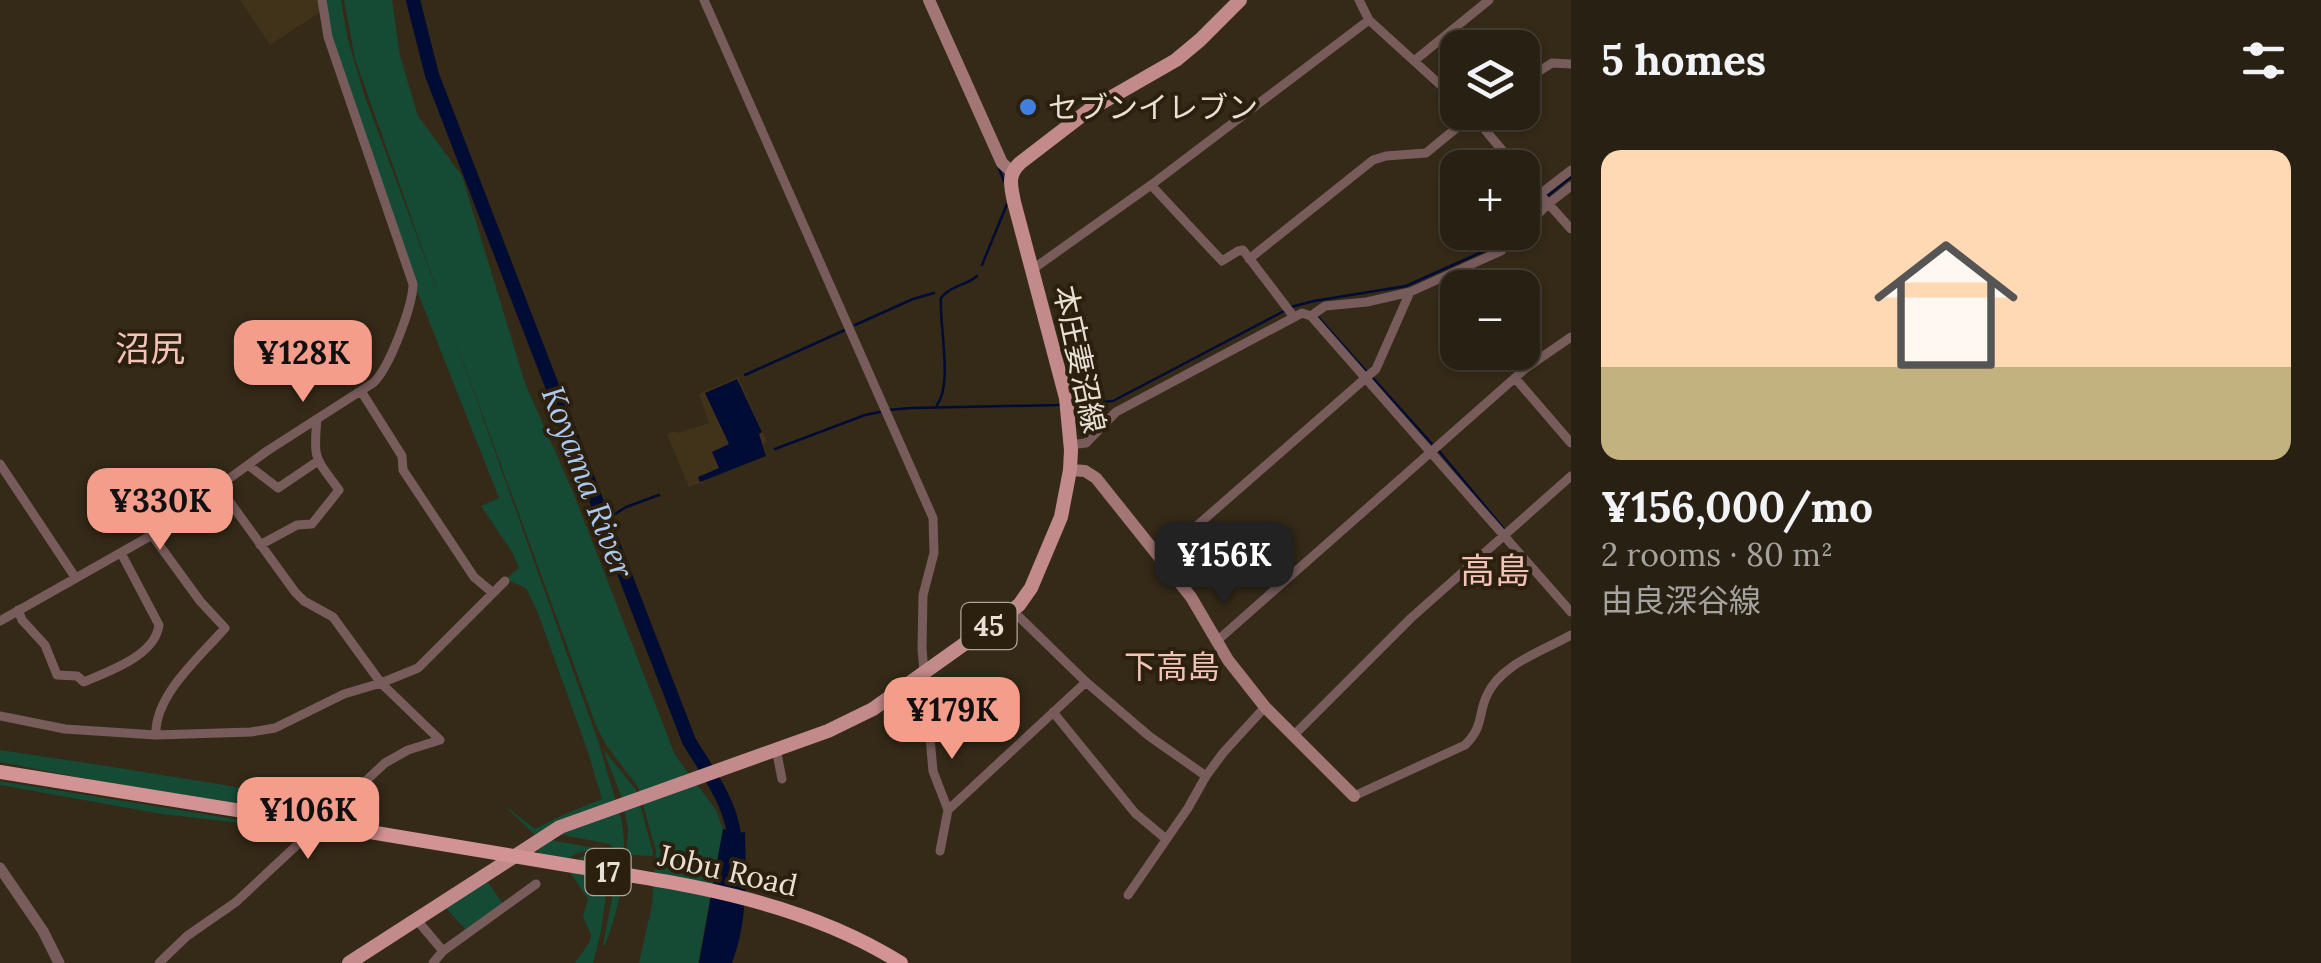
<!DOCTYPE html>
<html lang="en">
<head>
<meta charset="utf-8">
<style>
  :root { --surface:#282012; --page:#342d20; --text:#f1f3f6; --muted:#a5a39f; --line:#443e32; --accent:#f49d8b }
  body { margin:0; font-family:Lora,"Noto Sans JP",serif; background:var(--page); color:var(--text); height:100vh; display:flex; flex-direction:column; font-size:38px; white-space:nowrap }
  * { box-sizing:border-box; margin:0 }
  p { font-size:32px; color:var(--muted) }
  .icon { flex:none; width:55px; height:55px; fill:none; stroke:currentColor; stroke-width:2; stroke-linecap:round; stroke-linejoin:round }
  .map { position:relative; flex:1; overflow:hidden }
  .sheet { display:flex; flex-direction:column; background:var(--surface); width:750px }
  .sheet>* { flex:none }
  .fabs { position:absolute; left:1440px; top:30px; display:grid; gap:20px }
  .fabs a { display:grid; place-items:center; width:100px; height:100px; border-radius:20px; background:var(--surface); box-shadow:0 2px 8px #0004,0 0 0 2px var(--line); font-size:50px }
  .price { position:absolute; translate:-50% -85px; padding:0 22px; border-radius:20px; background:var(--accent); color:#111; font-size:32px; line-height:65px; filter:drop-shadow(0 2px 5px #0008) }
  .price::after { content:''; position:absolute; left:50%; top:60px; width:30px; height:22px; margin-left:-15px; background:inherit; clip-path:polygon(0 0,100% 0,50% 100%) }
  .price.selected { background:#222; color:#fff }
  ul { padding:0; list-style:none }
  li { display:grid; align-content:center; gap:20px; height:530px; padding:0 30px }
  li span { display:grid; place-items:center; height:310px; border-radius:20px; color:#555 }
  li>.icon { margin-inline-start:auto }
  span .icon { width:180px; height:180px; fill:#fffc; stroke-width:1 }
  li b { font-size:42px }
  h2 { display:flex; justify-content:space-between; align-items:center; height:120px; padding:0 30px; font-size:42px }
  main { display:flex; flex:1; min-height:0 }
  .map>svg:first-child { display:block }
  .built { fill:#41321a }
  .green { fill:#154a34 }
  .water { fill:#000c34 }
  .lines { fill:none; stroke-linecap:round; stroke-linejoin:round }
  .stream { stroke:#000c34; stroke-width:2.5 }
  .river { stroke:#000c34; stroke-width:14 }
  .minor { stroke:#785c5c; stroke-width:9 }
  .tertiary { stroke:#785c5c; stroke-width:11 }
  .secondary { stroke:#a37676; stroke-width:12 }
  .primary { stroke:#c38a8b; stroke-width:14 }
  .trunk { stroke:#d29394; stroke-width:14 }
  .trunk-bridge { stroke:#d29394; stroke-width:14 }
  .shop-dot { fill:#3f7fe0; stroke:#2b200e; stroke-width:4 }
  .labels { text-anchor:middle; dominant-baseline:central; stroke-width:8; stroke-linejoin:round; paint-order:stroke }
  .shield { fill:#2b200e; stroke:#afa699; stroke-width:2.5 }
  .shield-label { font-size:28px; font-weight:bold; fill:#e8e0d5 }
  .poi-label { font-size:30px; fill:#e8e0d5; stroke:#2b200e; text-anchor:start }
  .street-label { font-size:30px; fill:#e8e0d5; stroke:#2b200e }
  .water-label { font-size:32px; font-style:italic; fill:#acc9f4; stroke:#2b200e }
  .neighbourhood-label { font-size:32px; fill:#f4c2b7; stroke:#2b200e }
  .quarter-label { font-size:35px; fill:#f4c2b7; stroke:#2b200e }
</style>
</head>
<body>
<main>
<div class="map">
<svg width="1571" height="963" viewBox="0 0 1571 963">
  <rect width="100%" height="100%" fill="#352a18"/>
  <path class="built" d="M 240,0 L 319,0 L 319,13 L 270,45 Z
    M 738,377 L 767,442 L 763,444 L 766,455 L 703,481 L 703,484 L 700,483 L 689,487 L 667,434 L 675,431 L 677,433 L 709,423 L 699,394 Z"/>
  <path class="green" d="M 325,0 L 341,0 L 348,40 L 364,94 L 441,301 L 355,59 L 344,0 L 392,0 L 400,56 L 418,116 L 462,176 L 525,383 L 573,492 L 675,755 L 716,810 L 723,829 L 698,963 L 639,963 L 652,905 L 656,851 L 638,787 L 606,745 L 597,728 L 451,328 L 598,741 L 616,802 L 536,836 L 504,805 L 535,829 L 565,814 L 602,799 L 588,752 L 538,613 L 526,588 L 506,579 L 519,568 L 512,552 L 481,506 L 499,498 L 416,288 L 333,43 Z
    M 603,749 L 636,790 L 653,852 L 653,856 L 629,855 L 628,866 L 626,866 L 628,829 L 622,799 Z
    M 0,750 C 89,763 177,777 265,792 C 283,795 320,793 332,804 L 303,832 L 299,832 L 300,828 L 305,828 L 119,785 L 0,762 Z
    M 0,781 L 241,820 L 240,823 L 162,814 L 0,785 Z
    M 619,810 C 631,852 621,905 605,945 L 603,945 L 614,888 L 618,888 L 621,859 L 616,858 L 614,849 L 609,844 L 558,834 Z
    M 550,840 L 596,848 L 575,854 L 557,866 L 536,850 L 487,881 L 503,904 L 466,930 L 444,906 Z
    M 602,853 L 610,858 L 596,859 L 593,885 L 607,888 L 601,931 L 593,963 L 575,963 L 590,941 L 591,935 L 583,916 L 588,899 L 566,866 L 586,855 Z"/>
  <path class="water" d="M 737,379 L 762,432 L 759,434 L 766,456 L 700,482 L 698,477 L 719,468 L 712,452 L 729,444 L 705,393 Z
    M 723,829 L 736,833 L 745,832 C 746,876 748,922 732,963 L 699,963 Z"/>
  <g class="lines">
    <path class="stream" d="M 998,166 L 1004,181
      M 1522,217 L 1571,177
      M 982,265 L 1007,204
      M 1291,307 L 1314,301 L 1406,286 L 1493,247 L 1508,232
      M 1318,317 L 1366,371
      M 855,325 L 913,299 L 934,293
      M 745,375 L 845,330
      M 1372,377 L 1433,445
      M 1074,404 L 1113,401 L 1284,311
      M 937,405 C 953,383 939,326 941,298 C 951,285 966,286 977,276
      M 888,410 L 911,408 L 1060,405
      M 775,449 L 865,415 L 880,412
      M 1439,451 L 1504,529
      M 603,522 L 626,507 L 659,495"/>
    <path class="river" d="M 413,0 L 432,75 L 689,741 C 710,776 737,810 735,852"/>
    <path class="minor" d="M 704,0 L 933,518 L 934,553 L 923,595 L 922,649 L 933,771 L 948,810 L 940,851
      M 1359,0 L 1369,20 L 1458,101
      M 1414,61 L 1489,0
      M 1522,82 L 1552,63 L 1571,64
      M 1471,113 L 1517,168
      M 1522,174 L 1571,229
      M 1151,185 L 1222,261 L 1238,251 L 1243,250 L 1294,317
      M 1540,194 L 1571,170
      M 1522,230 L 1548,204 L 1571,186
      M 1249,259 L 1373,160 L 1386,156 L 1426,153 L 1476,112
      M 1033,269 L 1151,185 L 1369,20
      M 1311,316 L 1571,612
      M 1515,378 L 1571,443
      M 361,391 L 402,456 L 403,470 L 474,577 L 493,593
      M 1070,445 L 1086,443 L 1116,412 L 1302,313 L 1311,316 L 1325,306 L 1367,302 L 1410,292 L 1501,251 L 1520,232
      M 0,464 L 75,577
      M 248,465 L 278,488 L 318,461
      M 219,487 L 295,592 L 304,601 L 333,617 L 381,683 L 440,740
      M 152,535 L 200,601 L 225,628 C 201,656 154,695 156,735
      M 260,545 L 297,525 L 312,524 L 339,490 C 315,457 313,460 317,419
      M 1160,558 L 1376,369 L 1410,292
      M 18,610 L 22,620 L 45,645 L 57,675 L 77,676 L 84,682 C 109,671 155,656 159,625 L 121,553
      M 1012,610 L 1086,682 L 1149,736 L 1206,776
      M 0,621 L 152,535 L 267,451 L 373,383 C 389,369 413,305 413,284 L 328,37 L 322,0
      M 1218,640 L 1526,368 L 1571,337
      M 1053,712 L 1135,813 L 1166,839
      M 0,716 L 65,729 L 156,735 L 251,732 L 275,728 L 344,694 L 381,683 L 418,668 L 505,581
      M 1293,736 L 1411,618 L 1571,476
      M 776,749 L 782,779
      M 1354,796 L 1465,745 C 1484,727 1478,713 1487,695 C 1501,664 1543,651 1571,635
      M 948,810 L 1086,682
      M 1128,895 L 1188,808 L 1206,776 L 1223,753 L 1265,707
      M 416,919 L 443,951
      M 159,963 L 187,936 L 236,902 L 385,763 L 408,750 L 440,740
      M 433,963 L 443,951 L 536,884"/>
    <path class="tertiary" d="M 0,868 L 43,931 L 59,963"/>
    <path class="secondary" d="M 929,0 L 1002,163 L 1012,172
      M 1070,470 L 1085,471 L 1096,478 L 1191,597 L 1228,660 L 1265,707 L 1354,796"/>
    <path class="primary" d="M 349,963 L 560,827 L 828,731 L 873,709 L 1019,605 L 1031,588 L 1061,517 L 1070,470 L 1071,450 L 1066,398 L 1014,202 C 1011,186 1007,175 1020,163 L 1089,110 L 1176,60 L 1200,40 L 1240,0"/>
    <path class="trunk" d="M 0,772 L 304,821"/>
    <path class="trunk-bridge" d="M 304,821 C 391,836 479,850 567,865 C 683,884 799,899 901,963"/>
  </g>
  <circle class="shop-dot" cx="1028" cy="107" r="10"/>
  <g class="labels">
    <g class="shield">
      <rect x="961.5" y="603" width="55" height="46" rx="8"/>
      <rect x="585.5" y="849" width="45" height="46" rx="8"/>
    </g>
    <g class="shield-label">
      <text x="989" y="626">45</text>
      <text x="608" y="872">17</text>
    </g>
    <g class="poi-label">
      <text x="1048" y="107">セブンイレブン</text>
    </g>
    <g class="street-label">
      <text transform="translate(1080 359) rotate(78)">本庄妻沼線</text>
      <text transform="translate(728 870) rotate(13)">Jobu Road</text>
    </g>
    <g class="water-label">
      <text transform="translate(588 482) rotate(69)">Koyama River</text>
    </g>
    <g class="neighbourhood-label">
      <text x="1172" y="666">下高島</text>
    </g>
    <g class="quarter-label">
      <text x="150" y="348">沼尻</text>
      <text x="1495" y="570">高島</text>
    </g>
  </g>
</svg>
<div class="fabs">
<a><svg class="icon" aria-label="layers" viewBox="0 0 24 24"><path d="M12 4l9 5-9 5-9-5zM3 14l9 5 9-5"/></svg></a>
<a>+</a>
<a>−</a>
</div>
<b class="price" style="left:303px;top:405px">¥128K</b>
<b class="price" style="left:160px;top:553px">¥330K</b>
<b class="price selected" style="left:1224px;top:607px">¥156K</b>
<b class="price" style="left:952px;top:762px">¥179K</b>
<b class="price" style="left:308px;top:862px">¥106K</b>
</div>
<section class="sheet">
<h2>5 homes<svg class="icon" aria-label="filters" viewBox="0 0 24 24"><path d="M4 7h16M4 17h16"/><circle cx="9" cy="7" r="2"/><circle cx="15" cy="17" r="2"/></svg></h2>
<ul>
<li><span style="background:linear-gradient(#ffd9b3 70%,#c2b280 0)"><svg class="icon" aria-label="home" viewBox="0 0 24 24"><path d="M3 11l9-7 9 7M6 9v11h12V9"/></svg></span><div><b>¥156,000/mo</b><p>2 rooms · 80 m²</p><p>由良深谷線</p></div></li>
</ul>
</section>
</main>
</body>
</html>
